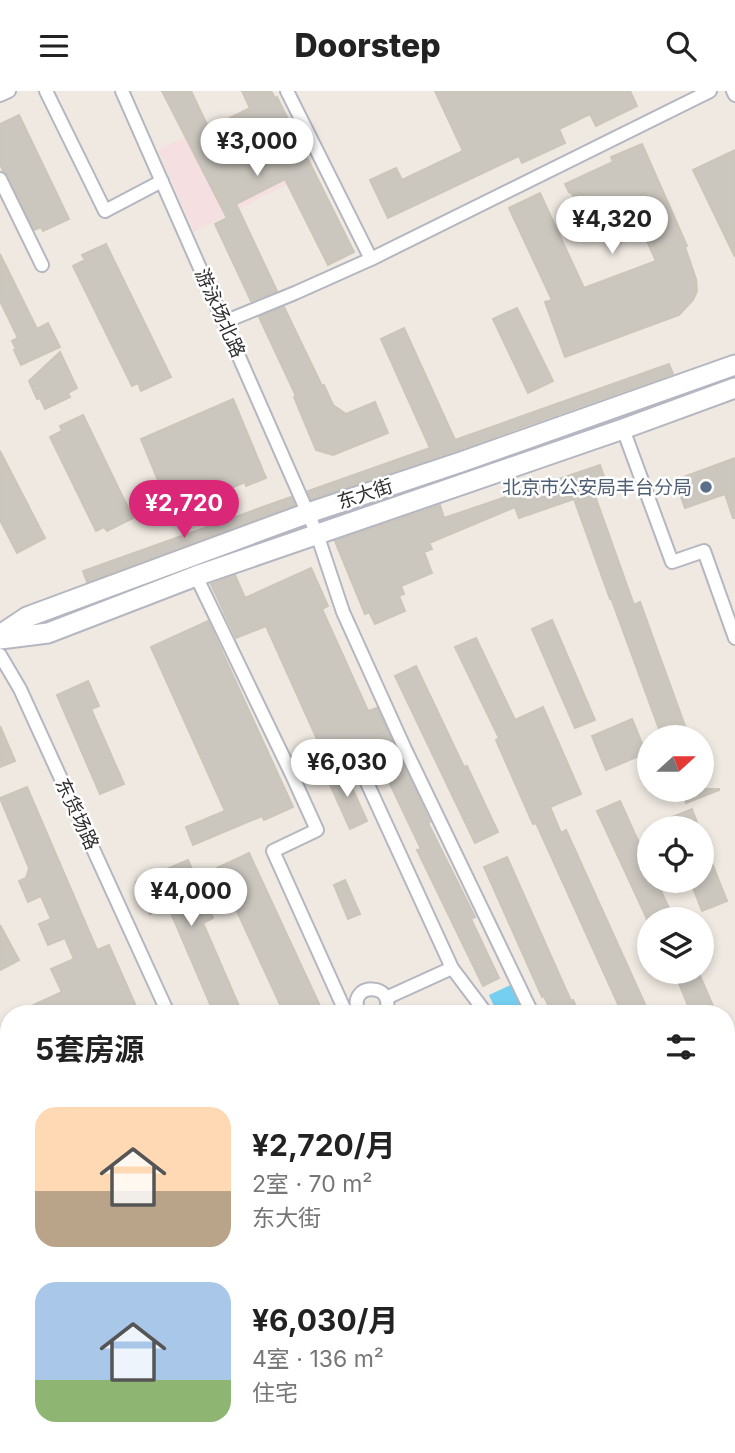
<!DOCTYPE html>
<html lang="zh">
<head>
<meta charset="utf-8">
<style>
  :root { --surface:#fff; --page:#f2f2f2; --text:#222; --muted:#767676; --accent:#db2777 }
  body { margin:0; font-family:Inter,"Noto Sans SC",sans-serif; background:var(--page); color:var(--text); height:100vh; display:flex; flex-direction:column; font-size:26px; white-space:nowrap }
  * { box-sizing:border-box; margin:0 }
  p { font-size:23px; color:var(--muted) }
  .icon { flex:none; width:38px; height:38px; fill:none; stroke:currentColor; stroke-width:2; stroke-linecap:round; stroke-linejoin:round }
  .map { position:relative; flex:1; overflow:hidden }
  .side { position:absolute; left:0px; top:914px; width:735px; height:450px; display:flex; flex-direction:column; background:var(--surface); border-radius:28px 28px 0 0; box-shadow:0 4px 10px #0003 }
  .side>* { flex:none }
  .needle { width:46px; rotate:69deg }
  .fabs { position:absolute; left:637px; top:634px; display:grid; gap:14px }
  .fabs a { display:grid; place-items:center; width:77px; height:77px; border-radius:50%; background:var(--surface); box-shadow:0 4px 10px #0003; font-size:35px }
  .price { position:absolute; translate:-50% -60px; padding:0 16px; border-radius:24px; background:#fff; color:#222; font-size:23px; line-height:46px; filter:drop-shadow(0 2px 4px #0008) }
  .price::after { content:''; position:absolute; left:50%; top:42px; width:21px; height:16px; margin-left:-10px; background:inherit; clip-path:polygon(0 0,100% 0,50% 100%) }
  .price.on { background:var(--accent); color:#fff }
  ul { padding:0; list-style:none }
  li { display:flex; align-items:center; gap:21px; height:175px; padding:0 35px }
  li span { display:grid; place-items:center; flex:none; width:196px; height:140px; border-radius:21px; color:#555 }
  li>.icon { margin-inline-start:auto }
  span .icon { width:84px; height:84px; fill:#fffc; stroke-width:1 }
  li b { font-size:30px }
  h2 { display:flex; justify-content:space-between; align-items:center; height:84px; padding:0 35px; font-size:30px }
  header { display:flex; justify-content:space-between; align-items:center; height:91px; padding:0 35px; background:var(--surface); font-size:32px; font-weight:800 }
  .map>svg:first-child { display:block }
  .medical { fill:#f5dfe0 }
  .water { fill:#75cff0 }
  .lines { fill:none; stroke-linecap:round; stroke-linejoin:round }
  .stream { stroke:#75cff0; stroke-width:4.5 }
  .building { fill:#cbc7bf; stroke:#cbc5ba; stroke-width:2 }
  .minor-casing { stroke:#b4b7c1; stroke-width:16 }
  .secondary-casing { stroke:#b4b7c1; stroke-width:23 }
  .minor { stroke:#fff; stroke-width:12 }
  .secondary { stroke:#fff; stroke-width:19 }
  .service-dot { fill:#5c6f8a; stroke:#fff; stroke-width:2.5 }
  .labels { text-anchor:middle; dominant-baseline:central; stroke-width:5; stroke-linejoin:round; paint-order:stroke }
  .street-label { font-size:19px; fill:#2e2e2e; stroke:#fff }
  .service-label { font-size:19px; fill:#4e5e75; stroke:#fff; text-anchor:end }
</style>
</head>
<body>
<header><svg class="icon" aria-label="menu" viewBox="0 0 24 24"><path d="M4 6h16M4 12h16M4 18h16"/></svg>Doorstep<svg class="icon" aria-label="search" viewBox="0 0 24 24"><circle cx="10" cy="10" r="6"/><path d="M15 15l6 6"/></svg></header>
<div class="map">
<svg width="735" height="1362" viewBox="0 0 735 1362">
  <rect width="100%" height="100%" fill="#efe9e1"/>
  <path class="medical" d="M 236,22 L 307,83 L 194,141 L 158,59 Z"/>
  <path class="water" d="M 515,892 L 529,922 L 497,922 L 489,904 Z"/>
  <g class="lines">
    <path class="stream" d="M 122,1354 L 127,1362"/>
  </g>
  <path class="building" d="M 162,0 L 191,0 L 209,38 L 250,17 L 242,0 L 271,0 L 275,7 L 277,6 L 354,161 L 328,174 L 285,88 L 236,113 L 277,200 L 251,210 L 215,133 L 227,127 Z
    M 435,0 L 630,0 L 637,15 L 596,35 L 590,23 L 559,38 L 565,52 L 522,72 L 519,65 L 388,127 L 370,89 L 396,77 L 402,89 L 463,60 Z
    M 19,24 L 69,128 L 43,140 L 41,136 L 34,139 L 8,84 L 3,80 L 0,73 L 0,33 Z
    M 642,53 L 687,155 L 685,156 L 696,188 L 697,200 L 693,209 L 679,224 L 565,266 L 545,211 L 552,209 L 509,117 L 540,102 L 584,197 L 656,170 L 643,141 L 619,152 L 603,117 L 586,124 L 572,103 L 569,101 L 565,93 L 613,71 L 611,66 Z
    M 735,59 L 735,166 L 693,79 Z
    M 106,153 L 171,286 L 141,300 L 138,292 L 132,295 L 73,175 L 85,169 L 82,164 Z
    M 0,163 L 37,238 L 48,232 L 60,256 L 21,274 L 14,259 L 16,258 L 12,250 L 18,247 L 0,210 Z
    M 284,216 L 322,295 L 324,294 L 333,314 L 346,323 L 375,311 L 388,342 L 333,364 L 316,359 L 294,306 L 296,305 L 259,226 Z
    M 517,217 L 553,290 L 528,302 L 493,228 Z
    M 404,237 L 455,349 L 669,273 L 673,283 L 457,359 L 311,408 L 308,400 L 430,357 L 381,248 Z
    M 60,261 L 77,297 L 68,302 L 70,306 L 45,318 L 40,307 L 37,308 L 29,290 Z
    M 233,308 L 266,387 L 246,395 L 245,391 L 192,414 L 189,408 L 169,416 L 141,348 Z
    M 83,324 L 133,427 L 107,440 L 104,436 L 96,440 L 50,346 L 62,340 L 60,335 Z
    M 0,360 L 45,447 L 17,462 L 0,429 Z
    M 735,367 L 735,427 L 733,427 L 725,403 L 685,417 L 675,389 Z
    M 600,374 L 608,397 L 594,402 L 634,514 L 640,511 L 689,646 L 662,646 L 611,507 L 610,508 L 574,408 L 519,427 L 515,416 L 429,452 L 432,458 L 424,461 L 432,482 L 401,495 L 404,503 L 399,505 L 405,520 L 375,533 L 369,521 L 365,523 L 335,450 L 440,414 L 444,427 Z
    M 291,406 L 295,414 L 87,491 L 83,480 Z
    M 311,477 L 328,515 L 322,518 L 368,620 L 377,617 L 430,731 L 428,732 L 475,826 L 471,828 L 499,887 L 483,895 L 417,759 L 421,758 L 372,655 L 366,658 L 358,650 L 348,647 L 339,649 L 321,657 L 266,535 L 236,547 L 211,493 L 235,484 L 245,507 Z
    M 552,529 L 595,629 L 575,637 L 532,538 Z
    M 208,530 L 293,716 L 264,729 L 262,725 L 193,754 L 186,736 L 225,720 L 151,556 Z
    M 476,547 L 515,629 L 543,616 L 581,703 L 550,716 L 561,742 L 566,739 L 649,922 L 622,922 L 536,732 L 533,733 L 496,649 L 499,647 L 455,556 Z
    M 416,575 L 464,676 L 467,675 L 498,741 L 475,752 L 395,585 Z
    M 88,590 L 99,615 L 91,618 L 124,693 L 100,703 L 57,604 Z
    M 632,628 L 646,662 L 606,679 L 592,645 Z
    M 0,635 L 15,670 L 0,676 Z
    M 344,679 L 367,730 L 350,738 L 327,687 Z
    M 27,696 L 97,859 L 109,854 L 139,922 L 16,922 L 62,901 L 51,878 L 74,868 L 65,847 L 48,854 L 39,833 L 51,828 L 41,805 L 28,811 L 19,790 L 26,787 L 29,777 L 0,707 Z
    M 681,698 L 719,698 L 719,699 L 686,712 Z
    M 620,710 L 649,774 L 649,789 L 656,789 L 674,828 L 647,828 L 597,720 Z
    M 692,718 L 699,737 L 670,737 L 667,728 Z
    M 702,747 L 727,810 L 702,820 L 690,789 L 702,789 Z
    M 249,762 L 321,917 L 310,922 L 284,922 L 217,777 Z
    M 507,766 L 571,910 L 573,909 L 579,922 L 552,922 L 544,905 L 542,906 L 484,776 Z
    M 188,769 L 213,827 L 203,832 L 239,915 L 223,922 L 214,922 L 168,815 L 150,823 L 136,791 Z
    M 345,789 L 360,823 L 348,828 L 334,794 Z
    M 0,834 L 19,869 L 0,879 Z
    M 687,880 L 698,880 L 716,922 L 691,922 L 676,885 Z"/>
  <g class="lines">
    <g class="minor-casing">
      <path id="minor" d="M 46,0 L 105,120 L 162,90
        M 122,0 L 317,443 L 343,521 L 405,658 L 532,922
        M 287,0 L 371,168 L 710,0
        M 733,0 L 735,4
        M 0,4 L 9,0
        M 0,88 L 42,174
        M 224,231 L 295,202 L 371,168
        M 623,338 L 672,471 L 704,460 L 735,547
        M 196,485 L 292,684 L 340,663 L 351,663 L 363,683 L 452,877 L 486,922
        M 0,564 L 20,598 L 168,922
        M 292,684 L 317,739 L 273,760 L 346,922
        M 386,907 L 452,877
        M 359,922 C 345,890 399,891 385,922
        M 726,1290 L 735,1286
        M 726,1328 L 735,1346"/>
    </g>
    <g class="secondary-casing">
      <path id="secondary" d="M 0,544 L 27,526 L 308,422 L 461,371 L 735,274
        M 0,548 L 48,542 L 196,485 L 623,338 L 735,297"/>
    </g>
    <use href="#minor" class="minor"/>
    <use href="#secondary" class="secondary"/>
  </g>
  <circle class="service-dot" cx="706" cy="396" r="7"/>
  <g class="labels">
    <g class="street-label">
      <text transform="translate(220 222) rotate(66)">游泳场北路</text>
      <text transform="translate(365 403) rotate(-18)">东大街</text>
      <text transform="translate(77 723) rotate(65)">东货场路</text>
    </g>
    <g class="service-label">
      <text x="692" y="396">北京市公安局丰台分局</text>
    </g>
  </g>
</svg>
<div class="fabs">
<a><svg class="needle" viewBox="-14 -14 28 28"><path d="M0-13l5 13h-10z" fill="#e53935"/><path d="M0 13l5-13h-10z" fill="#767676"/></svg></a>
<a><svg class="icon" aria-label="locate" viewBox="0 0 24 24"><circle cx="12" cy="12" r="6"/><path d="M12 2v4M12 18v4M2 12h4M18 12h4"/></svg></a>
<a><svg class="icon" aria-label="layers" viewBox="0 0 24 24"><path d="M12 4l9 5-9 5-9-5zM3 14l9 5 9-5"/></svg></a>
</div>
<b class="price" style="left:257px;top:87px">¥3,000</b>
<b class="price" style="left:612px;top:165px">¥4,320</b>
<b class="price on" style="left:184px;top:449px">¥2,720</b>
<b class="price" style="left:347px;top:708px">¥6,030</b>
<b class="price" style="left:191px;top:837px">¥4,000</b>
<section class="side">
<h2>5套房源<svg class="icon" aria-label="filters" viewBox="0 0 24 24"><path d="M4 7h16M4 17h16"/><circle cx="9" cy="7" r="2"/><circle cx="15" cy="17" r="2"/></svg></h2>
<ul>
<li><span style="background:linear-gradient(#ffd9b3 60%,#b9a48a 0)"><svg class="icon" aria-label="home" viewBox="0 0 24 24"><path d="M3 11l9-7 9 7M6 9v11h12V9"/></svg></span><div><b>¥2,720/月</b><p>2室 · 70 m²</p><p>东大街</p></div></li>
<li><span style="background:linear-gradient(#a9c7e8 70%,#8fb573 0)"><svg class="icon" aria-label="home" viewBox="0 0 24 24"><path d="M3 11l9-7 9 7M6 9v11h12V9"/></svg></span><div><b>¥6,030/月</b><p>4室 · 136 m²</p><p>住宅</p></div></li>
</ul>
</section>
</div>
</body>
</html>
